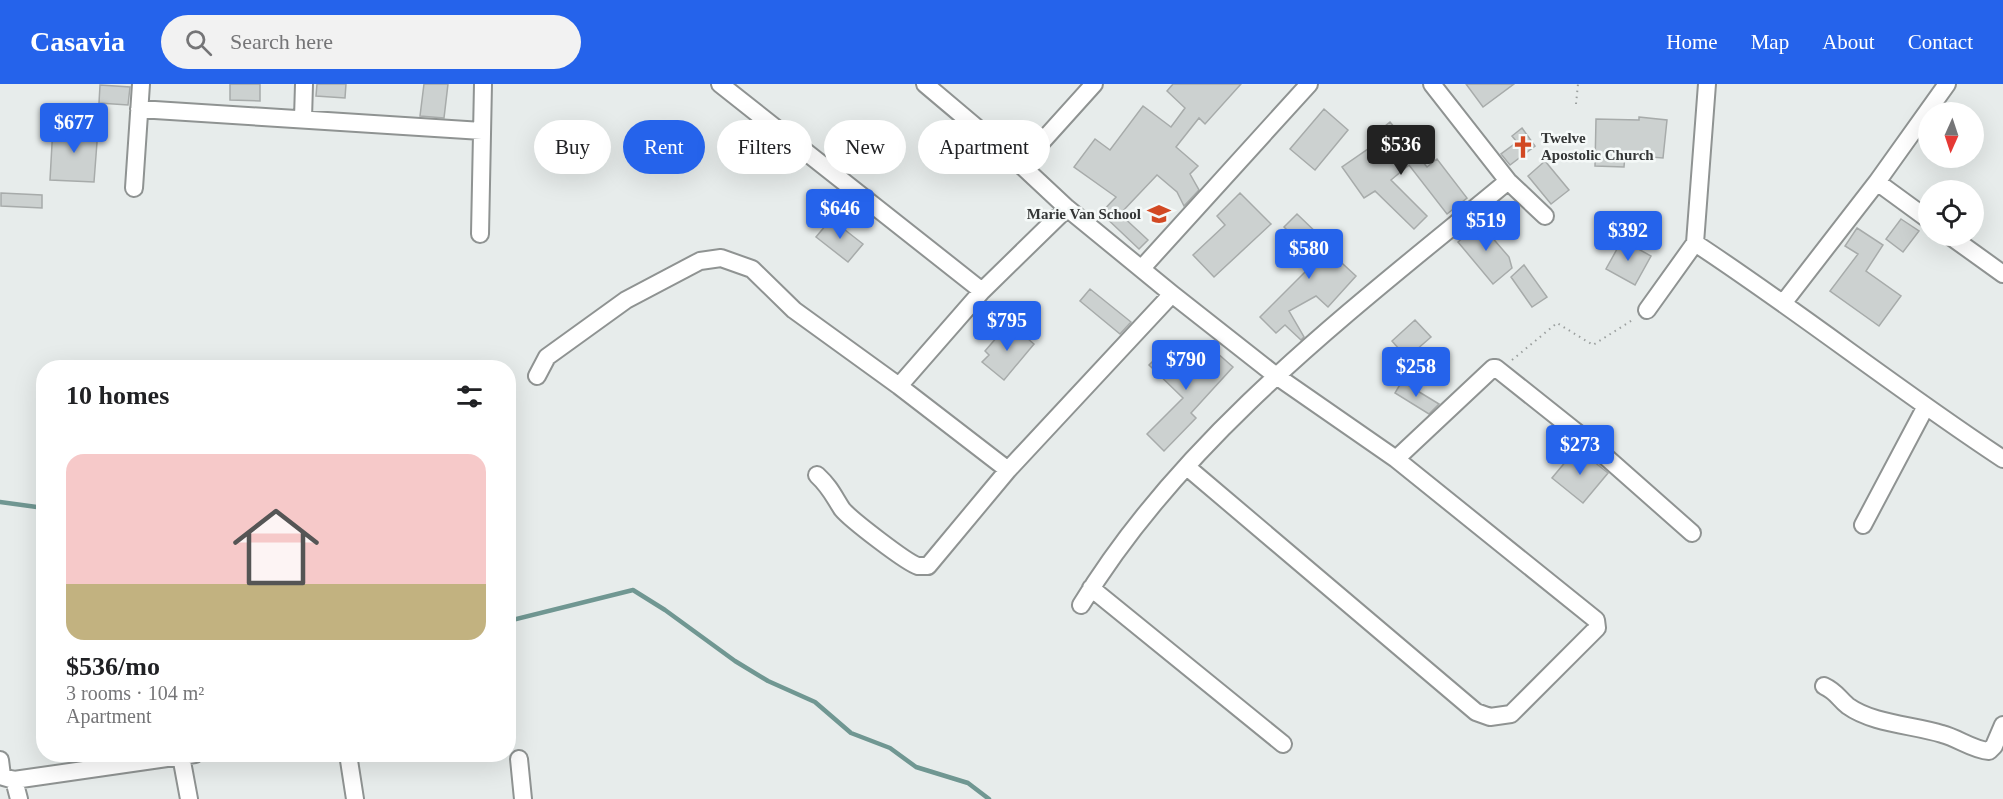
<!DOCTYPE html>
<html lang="en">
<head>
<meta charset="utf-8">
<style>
  :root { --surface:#fff; --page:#f2f2f2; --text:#202124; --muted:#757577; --line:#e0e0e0; --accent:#2563eb }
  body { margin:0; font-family:"Times New Roman",serif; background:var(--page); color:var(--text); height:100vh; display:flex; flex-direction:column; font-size:22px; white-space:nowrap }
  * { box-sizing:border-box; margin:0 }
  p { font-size:20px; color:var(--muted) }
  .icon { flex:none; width:33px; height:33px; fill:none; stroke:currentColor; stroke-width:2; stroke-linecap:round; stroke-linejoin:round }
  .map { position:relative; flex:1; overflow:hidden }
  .sheet { position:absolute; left:36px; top:276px; width:480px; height:402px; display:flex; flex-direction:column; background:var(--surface); border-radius:24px; box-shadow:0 6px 24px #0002 }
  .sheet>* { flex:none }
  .guide { position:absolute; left:534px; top:36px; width:570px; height:54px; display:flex; gap:12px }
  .needle { width:39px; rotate:183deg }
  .controls { position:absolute; left:1918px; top:18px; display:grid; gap:12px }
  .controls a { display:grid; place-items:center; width:66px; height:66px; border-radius:50%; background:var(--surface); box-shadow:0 6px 24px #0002; font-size:30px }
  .price { position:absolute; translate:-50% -51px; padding:0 14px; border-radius:6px; background:var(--accent); color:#fff; font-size:20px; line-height:39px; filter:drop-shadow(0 2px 3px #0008) }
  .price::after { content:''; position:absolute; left:50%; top:36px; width:18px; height:14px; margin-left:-9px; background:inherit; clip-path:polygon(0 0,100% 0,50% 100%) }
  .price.active { background:#222; color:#fff }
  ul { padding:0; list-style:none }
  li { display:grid; align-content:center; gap:12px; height:318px; padding:0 30px }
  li+li { border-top:2px solid var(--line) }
  li span { display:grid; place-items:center; height:186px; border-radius:18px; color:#555 }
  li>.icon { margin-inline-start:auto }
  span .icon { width:108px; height:108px; fill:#fffc; stroke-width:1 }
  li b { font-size:26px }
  h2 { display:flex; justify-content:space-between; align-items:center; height:72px; padding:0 30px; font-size:26px }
  .tag { padding:0 21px; border-radius:27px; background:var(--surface); box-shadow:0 6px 24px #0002; font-size:21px; line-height:54px }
  .tag.active { background:var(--accent); color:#fff }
  header { display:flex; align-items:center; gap:36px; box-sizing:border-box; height:84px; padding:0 30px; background:var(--accent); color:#fff }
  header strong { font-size:28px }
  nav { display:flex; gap:33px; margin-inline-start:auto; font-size:21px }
  .search { width:420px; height:54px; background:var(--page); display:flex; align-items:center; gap:15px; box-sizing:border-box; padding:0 21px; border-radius:33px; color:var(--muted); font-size:22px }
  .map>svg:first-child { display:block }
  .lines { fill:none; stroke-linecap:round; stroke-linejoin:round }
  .stream { stroke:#709792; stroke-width:4.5 }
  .building { fill:#ccd1d0; stroke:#a7abaa; stroke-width:1.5 }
  .minor-casing { stroke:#8f9392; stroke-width:20 }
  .path { stroke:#9b9f9e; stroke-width:2; stroke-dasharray:1.5 4.5; stroke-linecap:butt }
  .minor { stroke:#fff; stroke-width:16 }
  .labels { text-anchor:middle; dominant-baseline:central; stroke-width:5; stroke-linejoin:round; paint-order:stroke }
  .poi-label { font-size:15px; font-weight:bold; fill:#343636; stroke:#f5f9f8; text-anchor:start }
</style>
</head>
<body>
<header>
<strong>Casavia</strong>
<div class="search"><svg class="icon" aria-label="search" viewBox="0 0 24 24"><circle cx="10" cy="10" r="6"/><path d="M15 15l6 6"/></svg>Search here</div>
<nav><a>Home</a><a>Map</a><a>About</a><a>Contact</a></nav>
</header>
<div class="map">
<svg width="2003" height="715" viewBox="0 0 2003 715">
  <rect width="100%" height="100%" fill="#e7eceb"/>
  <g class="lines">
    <path class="stream" d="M 0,418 L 44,424
      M 508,537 L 633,506 L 665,526 L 735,577 L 768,597 L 815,618 L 851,649 L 890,664 L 916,683 L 968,699 L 989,715"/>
  </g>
  <path class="building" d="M 230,0 L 260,0 L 260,17 L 230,16 Z
    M 317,0 L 346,0 L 345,14 L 316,12 Z
    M 424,0 L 448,0 L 444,34 L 420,32 Z
    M 1173,0 L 1241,0 L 1205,40 L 1199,34 L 1176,63 L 1198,82 L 1190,90 L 1199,106 L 1184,122 L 1177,108 L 1157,91 L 1120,130 L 1148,156 L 1139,165 L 1101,129 L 1116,113 L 1074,83 L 1095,55 L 1110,66 L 1143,22 L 1171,43 L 1185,24 L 1167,7 Z
    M 1466,0 L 1514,0 L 1483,23 Z
    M 100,1 L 130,3 L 128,21 L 99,19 Z
    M 1324,25 L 1348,46 L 1315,86 L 1290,65 Z
    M 1639,33 L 1667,36 L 1663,74 L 1625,71 L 1624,83 L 1595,82 L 1596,35 L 1639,36 Z
    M 1390,38 L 1427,83 L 1437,75 L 1467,114 L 1447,130 L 1409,81 L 1391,96 L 1427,132 L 1414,145 L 1375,107 L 1364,114 L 1342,83 L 1375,60 L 1370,54 Z
    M 53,42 L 98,45 L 94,98 L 50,96 Z
    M 1522,44 L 1535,62 L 1510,81 L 1501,70 L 1517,58 L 1512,52 Z
    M 1545,77 L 1569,106 L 1551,120 L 1528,92 Z
    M 1,109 L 42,111 L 42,124 L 1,122 Z
    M 1240,109 L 1271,140 L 1214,193 L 1193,171 L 1225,141 L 1217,132 Z
    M 1297,130 L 1321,153 L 1318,157 L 1356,192 L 1328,223 L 1316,212 L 1289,227 L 1304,253 L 1301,256 L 1285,241 L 1276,249 L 1260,233 L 1317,176 L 1284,143 Z
    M 831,135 L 863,160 L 848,178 L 816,153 Z
    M 1901,135 L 1919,147 L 1903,168 L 1886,155 Z
    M 1477,136 L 1509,173 L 1512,184 L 1493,200 L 1458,158 L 1465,152 L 1462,149 Z
    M 1857,144 L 1883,161 L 1866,187 L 1901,212 L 1879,242 L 1830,207 L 1858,170 L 1845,162 Z
    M 1622,156 L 1651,172 L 1635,201 L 1606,185 Z
    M 1524,181 L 1547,213 L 1532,223 L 1511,193 Z
    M 1090,205 L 1131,238 L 1120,250 L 1080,217 Z
    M 1415,236 L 1431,253 L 1407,274 L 1392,257 Z
    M 1014,243 L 1034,260 L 1004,296 L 982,278 L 989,271 L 985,267 L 1004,245 L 1008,250 Z
    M 1193,264 L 1207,277 L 1216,268 L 1233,283 L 1191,329 L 1196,334 L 1164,367 L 1147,350 L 1183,314 L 1149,281 L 1160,270 L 1174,284 Z
    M 1402,297 L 1411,303 L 1439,320 L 1429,330 L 1395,309 Z
    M 1577,364 L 1608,389 L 1583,419 L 1552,394 Z"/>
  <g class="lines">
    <g class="minor-casing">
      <path id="minor" d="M 720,0 L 982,207
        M 925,0 L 1021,81 L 1067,124 L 1172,210 L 1275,291 L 1396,375 L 1596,536 L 1597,544 L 1511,630 L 1490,633 L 1476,628 L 1187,383
        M 1432,0 L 1508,97 L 1545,132
        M 139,25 L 482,47
        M 303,35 L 304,0
        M 1021,81 L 1094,0
        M 1877,98 L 1929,136
        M 134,104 L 141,0
        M 480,150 L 483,0
        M 1950,152 L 2003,190
        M 1695,159 C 1800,228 1898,306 2003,375
        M 1142,184 L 1309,0
        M 1784,218 L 1877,98 L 1947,0
        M 1647,226 L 1695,159 L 1707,0
        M 537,292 L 547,273 L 626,216 L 700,177 L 721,174 L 752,185 L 794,226 L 899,302 L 1008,386
        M 899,302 L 982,207 L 1067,124
        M 1396,375 L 1493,284 L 1496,284 L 1589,358 L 1692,449
        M 817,391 C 830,403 833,411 842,425 C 850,435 907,479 918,482 C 921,482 925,482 928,482 L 1008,386 L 1172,210
        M 1863,441 L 1925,324
        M 1091,504 L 1283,660
        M 1081,521 C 1184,351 1357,222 1508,97
        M 1824,602 C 1837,608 1838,614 1848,622 C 1873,640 1914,641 1942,650 C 1958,654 1973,666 1989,667 L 1994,662 L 2003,641
        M 348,670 L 355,715
        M 181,672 L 189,715
        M 519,675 L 523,715
        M 0,676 L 2,692
        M 0,692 L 14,696 L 195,670
        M 14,696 L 19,715"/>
    </g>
    <path class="path" d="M 1576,20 L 1578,0
      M 1512,276 L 1557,239 L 1593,261 L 1634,235"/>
    <use href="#minor" class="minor"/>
  </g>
  <defs>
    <g id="church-bare" transform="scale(1.8)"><path d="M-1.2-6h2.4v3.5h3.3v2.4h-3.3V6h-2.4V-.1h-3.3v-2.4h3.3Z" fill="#d24923" stroke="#f5f9f8" stroke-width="2.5" paint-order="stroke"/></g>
    <g id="school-bare" transform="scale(1.8)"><path d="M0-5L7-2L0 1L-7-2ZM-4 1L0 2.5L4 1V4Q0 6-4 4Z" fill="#d24923" stroke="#f5f9f8" stroke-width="2.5" paint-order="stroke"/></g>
  </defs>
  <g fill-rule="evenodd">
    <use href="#church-bare" x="1523" y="63"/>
    <use href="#school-bare" x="1159" y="130"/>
  </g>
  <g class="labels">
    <g class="poi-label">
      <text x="1541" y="54">Twelve<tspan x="1541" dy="17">Apostolic Church</tspan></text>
      <text x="1141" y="130" text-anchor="end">Marie Van School</text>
    </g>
  </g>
</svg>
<div class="controls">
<a><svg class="needle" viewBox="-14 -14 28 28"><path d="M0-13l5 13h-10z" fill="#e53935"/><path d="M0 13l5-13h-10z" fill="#757577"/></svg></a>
<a><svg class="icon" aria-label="locate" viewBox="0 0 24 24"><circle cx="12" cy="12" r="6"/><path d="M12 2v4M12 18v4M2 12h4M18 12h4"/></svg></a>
</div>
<b class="price" style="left:74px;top:70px">$677</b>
<b class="price active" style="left:1401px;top:92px">$536</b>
<b class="price" style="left:840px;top:156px">$646</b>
<b class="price" style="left:1486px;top:168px">$519</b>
<b class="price" style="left:1628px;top:178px">$392</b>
<b class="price" style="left:1309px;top:196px">$580</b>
<b class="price" style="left:1007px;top:268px">$795</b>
<b class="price" style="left:1186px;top:307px">$790</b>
<b class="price" style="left:1416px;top:314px">$258</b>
<b class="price" style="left:1580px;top:392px">$273</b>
<div class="guide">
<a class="tag">Buy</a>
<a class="tag active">Rent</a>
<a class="tag">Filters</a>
<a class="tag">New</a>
<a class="tag">Apartment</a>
</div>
<section class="sheet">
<h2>10 homes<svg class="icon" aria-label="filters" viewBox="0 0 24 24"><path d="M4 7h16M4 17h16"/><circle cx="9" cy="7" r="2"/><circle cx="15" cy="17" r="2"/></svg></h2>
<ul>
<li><span style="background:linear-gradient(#f6c9c9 70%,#c2b280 0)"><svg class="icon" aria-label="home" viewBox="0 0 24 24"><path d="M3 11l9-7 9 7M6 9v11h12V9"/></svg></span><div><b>$536/mo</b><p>3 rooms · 104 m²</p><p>Apartment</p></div></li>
</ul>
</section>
</div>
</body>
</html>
